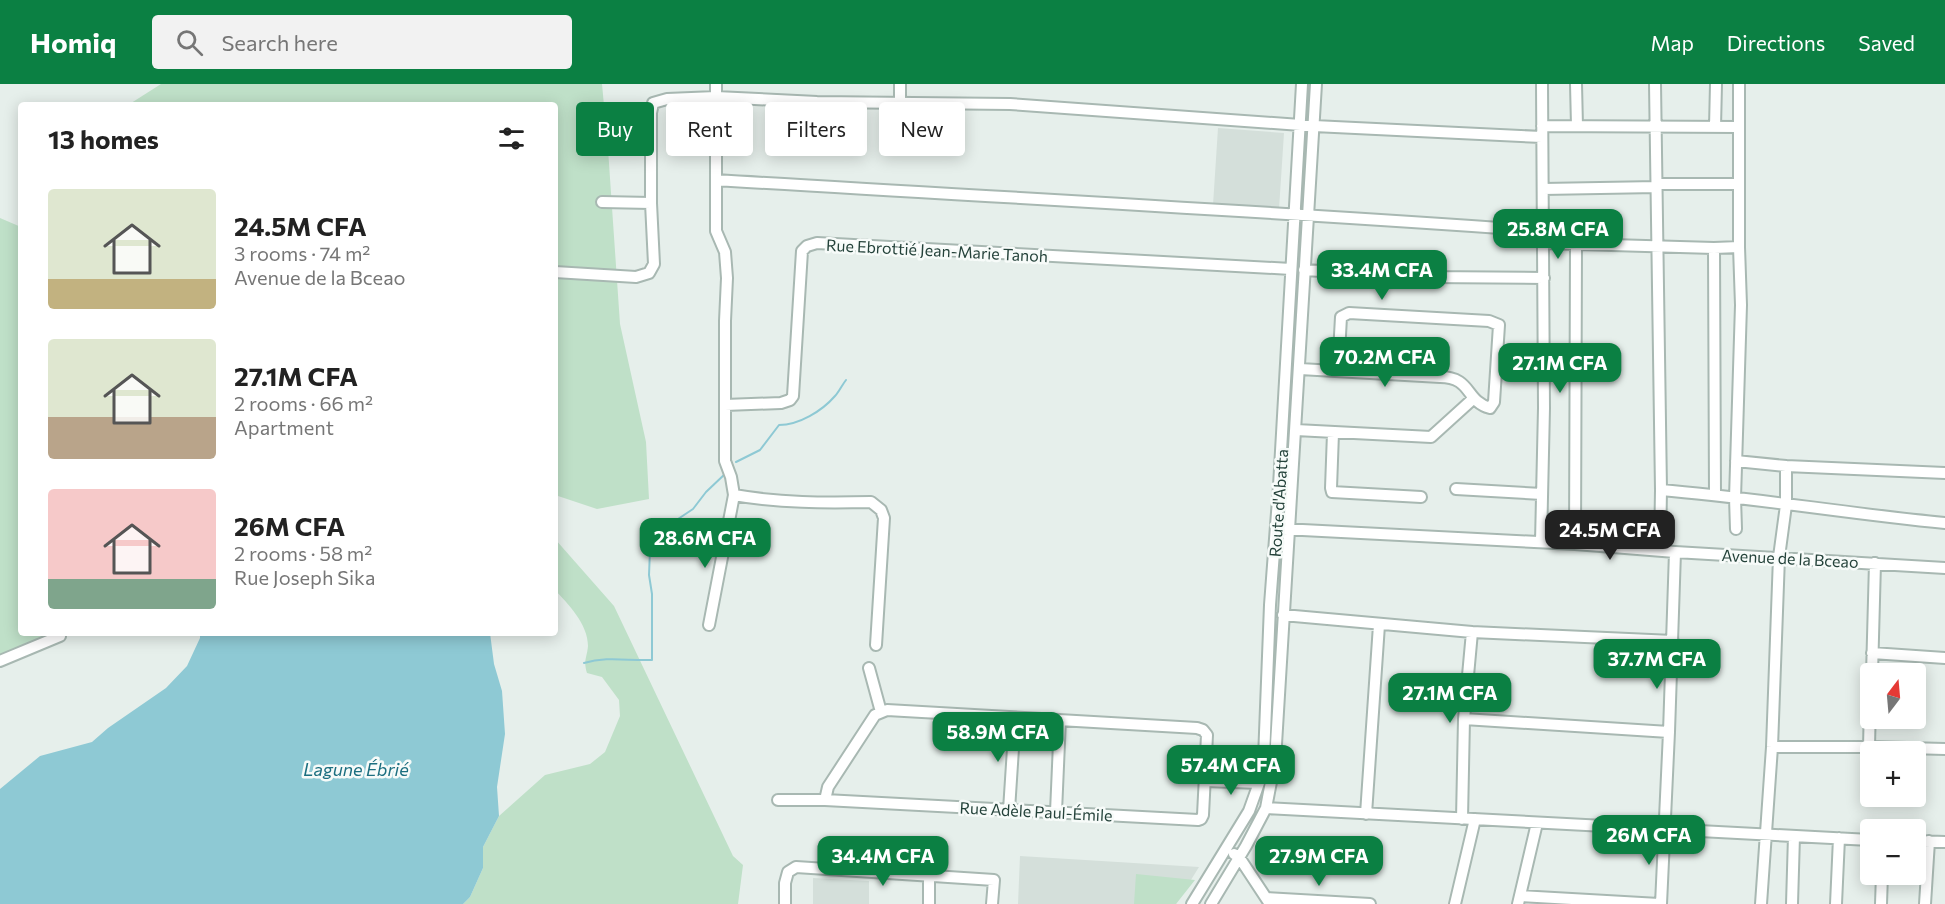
<!DOCTYPE html>
<html lang="en">
<head>
<meta charset="utf-8">
<style>
  :root { --surface:#fff; --page:#f2f2f2; --text:#222; --muted:#767676; --accent:#0b8043 }
  body { margin:0; font-family:Commissioner,sans-serif; background:var(--page); color:var(--text); height:100vh; display:flex; flex-direction:column; font-size:22px; white-space:nowrap }
  * { box-sizing:border-box; margin:0 }
  p { font-size:20px; color:var(--muted) }
  .icon { flex:none; width:33px; height:33px; fill:none; stroke:currentColor; stroke-width:2; stroke-linecap:round; stroke-linejoin:round }
  .map { position:relative; flex:1; overflow:hidden }
  .details { position:absolute; left:18px; top:18px; width:540px; height:534px; display:flex; flex-direction:column; background:var(--surface); border-radius:6px; box-shadow:0 3px 15px #0003 }
  .details>* { flex:none }
  .banner { position:absolute; left:576px; top:18px; width:570px; height:54px; display:flex; gap:12px }
  .needle { width:39px; rotate:16deg }
  .tools { position:absolute; left:1860px; top:579px; display:grid; gap:12px }
  .tools a { display:grid; place-items:center; width:66px; height:66px; border-radius:6px; background:var(--surface); box-shadow:0 3px 15px #0003; font-size:30px }
  .price { position:absolute; translate:-50% -51px; padding:0 14px; border-radius:12px; background:var(--accent); color:#fff; font-size:20px; line-height:39px; filter:drop-shadow(0 2px 3px #0008) }
  .price::after { content:''; position:absolute; left:50%; top:36px; width:18px; height:14px; margin-left:-9px; background:inherit; clip-path:polygon(0 0,100% 0,50% 100%) }
  .price.on { background:#222; color:#fff }
  ul { padding:0; list-style:none }
  li { display:flex; align-items:center; gap:18px; height:150px; padding:0 30px }
  li span { display:grid; place-items:center; flex:none; width:168px; height:120px; border-radius:6px; color:#555 }
  li>.icon { margin-inline-start:auto }
  span .icon { width:72px; height:72px; fill:#fffc; stroke-width:1 }
  li b { font-size:26px }
  h2 { display:flex; justify-content:space-between; align-items:center; height:72px; padding:0 30px; font-size:26px }
  .pill { padding:0 21px; border-radius:6px; background:var(--surface); box-shadow:0 3px 15px #0003; font-size:21px; line-height:54px }
  .pill.on { background:var(--accent); color:#fff }
  header { display:flex; align-items:center; gap:36px; box-sizing:border-box; height:84px; padding:0 30px; background:var(--accent); color:#fff }
  header strong { font-size:28px }
  nav { display:flex; gap:33px; margin-inline-start:auto; font-size:21px }
  .search { width:420px; height:54px; background:var(--page); display:flex; align-items:center; gap:15px; box-sizing:border-box; padding:0 21px; border-radius:6px; color:var(--muted); font-size:22px }
  .map>svg:first-child { display:block }
  .built { fill:#d4dfda }
  .green { fill:#bfe0c8 }
  .water { fill:#8ec9d4 }
  .lines { fill:none; stroke-linecap:round; stroke-linejoin:round }
  .stream { stroke:#8ec9d4; stroke-width:2 }
  .minor-casing { stroke:#a8b8b2; stroke-width:14 }
  .minor { stroke:#fff; stroke-width:10 }
  .labels { text-anchor:middle; dominant-baseline:central; stroke-width:5; stroke-linejoin:round; paint-order:stroke }
  .street-label { font-size:16px; fill:#24423a; stroke:#f7fbf9 }
  .water-label { font-size:18px; font-style:italic; fill:#1c6f80; stroke:#f7fbf9 }
</style>
</head>
<body>
<header>
<strong>Homiq</strong>
<div class="search"><svg class="icon" aria-label="search" viewBox="0 0 24 24"><circle cx="10" cy="10" r="6"/><path d="M15 15l6 6"/></svg>Search here</div>
<nav><a>Map</a><a>Directions</a><a>Saved</a></nav>
</header>
<div class="map">
<svg width="1945" height="820" viewBox="0 0 1945 820">
  <rect width="100%" height="100%" fill="#e6efeb"/>
  <path class="built" d="M 1218,44 L 1284,49 L 1279,125 L 1213,121 Z
    M 1020,772 L 1199,783 L 1176,820 L 1018,820 Z
    M 813,794 L 869,797 L 869,820 L 813,820 Z"/>
  <path class="green" d="M 161,0 L 602,0 L 608,65 L 620,240 L 646,358 L 649,415 L 597,425 L 555,411 L 555,21 L 128,21 Z
    M 0,134 L 21,143 L 21,549 L 70,549 L 0,581 Z
    M 555,455 L 614,522 L 733,772 L 743,781 L 738,820 L 463,820 L 470,813 L 483,784 L 483,763 L 499,732 L 545,691 L 590,680 L 605,668 L 620,632 L 619,616 L 602,593 L 587,589 C 583,576 587,574 588,562 C 588,540 568,520 555,506 Z
    M 1136,790 L 1195,796 L 1176,820 L 1134,820 Z"/>
  <path class="water" d="M 200,549 L 490,549 L 494,580 L 502,607 L 505,650 L 497,703 L 499,732 L 483,763 L 483,784 L 470,813 L 463,820 L 0,820 L 0,705 L 40,672 L 92,658 L 108,644 L 166,604 L 187,582 L 200,554 Z"/>
  <g class="lines">
    <path class="stream" d="M 736,378 L 760,366 L 779,341 C 799,341 822,327 835,312 C 839,308 842,301 846,296
      M 584,579 C 607,572 628,577 652,576 L 652,510 L 649,491 L 650,466 L 660,447 L 693,425 L 706,408 L 726,389"/>
    <g class="minor-casing">
      <path id="minor" d="M 716,0 L 716,147 L 725,168 L 727,194 L 725,237 L 725,377 L 731,393 L 734,411 C 780,419 824,419 871,418 L 881,426 L 884,434 L 876,561
        M 1576,0 L 1577,42
        M 1655,0 L 1661,406 L 1660,467
        M 900,17 L 900,0
        M 1542,42 L 1739,43
        M 1715,43 L 1716,0
        M 716,96 C 992,113 1267,127 1543,147
        M 1657,100 L 1738,100
        M 1543,105 L 1657,103
        M 602,118 L 651,119
        M 1543,159 L 1714,164 L 1715,411
        M 1714,164 L 1739,163 L 1739,0
        M 1304,186 L 1427,193 L 1544,194
        M 555,188 L 636,193 L 649,189 L 654,180 L 651,119 L 651,29 L 653,19 L 667,15 L 716,13 L 817,18 L 1010,20 L 1314,42 L 1542,53
        M 1300,285 L 1440,293 C 1472,293 1465,317 1490,324 L 1494,318 L 1499,241 L 1489,237 L 1349,229 L 1341,233 L 1338,287
        M 725,321 L 781,319 L 790,316 L 793,312 L 802,167 L 807,162 L 817,159 L 1291,185
        M 1296,346 L 1431,353 L 1474,314
        M 1333,349 L 1331,404 L 1332,408 L 1421,413
        M 1736,377 L 1786,382
        M 1456,405 L 1542,410
        M 1661,406 C 1756,414 1850,430 1945,439
        M 1283,445 L 1575,460 L 1675,468 L 1945,484
        M 1736,445 L 1735,414 L 1741,221 L 1739,163
        M 1541,458 L 1544,324 L 1542,0
        M 1575,460 L 1576,161
        M 1283,531 L 1472,548 L 1673,557
        M 709,541 L 734,411
        M 1872,569 L 1945,574
        M 0,577 L 60,552
        M 869,584 L 881,628
        M 1872,590 L 1875,479
        M 1464,635 L 1669,648
        M 1772,663 L 1869,663 L 1870,619
        M 1869,663 L 1945,665
        M 1205,686 L 1261,689
        M 1205,697 L 1259,699
        M 778,716 L 825,716 L 1198,736 L 1201,735 L 1203,731 L 1207,651 L 1203,646 L 1197,644 L 887,626 L 875,631 L 828,703 L 825,716
        M 1266,724 L 1870,756
        M 1009,726 L 1015,634
        M 1056,728 L 1060,636
        M 1366,730 L 1379,541
        M 1462,735 L 1464,635 L 1472,548
        M 1916,757 L 1945,758
        M 1234,770 L 1239,773 L 1270,820
        M 1520,812 L 1659,820
        M 1266,814 L 1370,820
        M 785,820 L 785,799 L 788,788 L 796,783 L 994,796 L 992,820
        M 929,820 L 929,792
        M 1192,820 L 1249,727 L 1259,699 L 1264,674 L 1270,521 L 1279,402 L 1302,0
        M 1211,820 L 1246,762 L 1266,724 L 1275,677 L 1316,0
        M 1455,820 L 1475,735
        M 1518,820 L 1537,739
        M 1661,820 L 1669,648 L 1675,468
        M 1761,820 L 1772,663 L 1779,473 L 1786,421 L 1786,382 L 1945,389
        M 1792,820 L 1794,752
        M 1836,820 L 1839,754
        M 1881,820 L 1882,790
        M 1925,820 L 1929,757"/>
    </g>
    <use href="#minor" class="minor"/>
  </g>
  <g class="labels">
    <g class="street-label">
      <text transform="translate(937 166) rotate(3)">Rue Ebrottié Jean-Marie Tanoh</text>
      <text transform="translate(1278 419) rotate(-86)">Route d'Abatta</text>
      <text transform="translate(1790 474) rotate(3)">Avenue de la Bceao</text>
      <text transform="translate(1036 727) rotate(3)">Rue Adèle Paul-Émile</text>
    </g>
    <g class="water-label">
      <text x="356" y="685">Lagune Ébrié</text>
    </g>
  </g>
</svg>
<div class="tools">
<a><svg class="needle" viewBox="-14 -14 28 28"><path d="M0-13l5 13h-10z" fill="#e53935"/><path d="M0 13l5-13h-10z" fill="#767676"/></svg></a>
<a>+</a>
<a>−</a>
</div>
<b class="price" style="left:1558px;top:176px">25.8M CFA</b>
<b class="price" style="left:1382px;top:217px">33.4M CFA</b>
<b class="price" style="left:1385px;top:304px">70.2M CFA</b>
<b class="price" style="left:1560px;top:310px">27.1M CFA</b>
<b class="price on" style="left:1610px;top:477px">24.5M CFA</b>
<b class="price" style="left:705px;top:485px">28.6M CFA</b>
<b class="price" style="left:1657px;top:606px">37.7M CFA</b>
<b class="price" style="left:1450px;top:640px">27.1M CFA</b>
<b class="price" style="left:998px;top:679px">58.9M CFA</b>
<b class="price" style="left:1231px;top:712px">57.4M CFA</b>
<b class="price" style="left:1649px;top:782px">26M CFA</b>
<b class="price" style="left:883px;top:803px">34.4M CFA</b>
<b class="price" style="left:1319px;top:803px">27.9M CFA</b>
<div class="banner">
<a class="pill on">Buy</a>
<a class="pill">Rent</a>
<a class="pill">Filters</a>
<a class="pill">New</a>
</div>
<section class="details">
<h2>13 homes<svg class="icon" aria-label="filters" viewBox="0 0 24 24"><path d="M4 7h16M4 17h16"/><circle cx="9" cy="7" r="2"/><circle cx="15" cy="17" r="2"/></svg></h2>
<ul>
<li><span style="background:linear-gradient(#dfe7d0 75%,#c2b280 0)"><svg class="icon" aria-label="home" viewBox="0 0 24 24"><path d="M3 11l9-7 9 7M6 9v11h12V9"/></svg></span><div><b>24.5M CFA</b><p>3 rooms · 74 m²</p><p>Avenue de la Bceao</p></div></li>
<li><span style="background:linear-gradient(#dfe7d0 65%,#b9a48a 0)"><svg class="icon" aria-label="home" viewBox="0 0 24 24"><path d="M3 11l9-7 9 7M6 9v11h12V9"/></svg></span><div><b>27.1M CFA</b><p>2 rooms · 66 m²</p><p>Apartment</p></div></li>
<li><span style="background:linear-gradient(#f6c9c9 75%,#7fa58c 0)"><svg class="icon" aria-label="home" viewBox="0 0 24 24"><path d="M3 11l9-7 9 7M6 9v11h12V9"/></svg></span><div><b>26M CFA</b><p>2 rooms · 58 m²</p><p>Rue Joseph Sika</p></div></li>
</ul>
</section>
</div>
</body>
</html>
